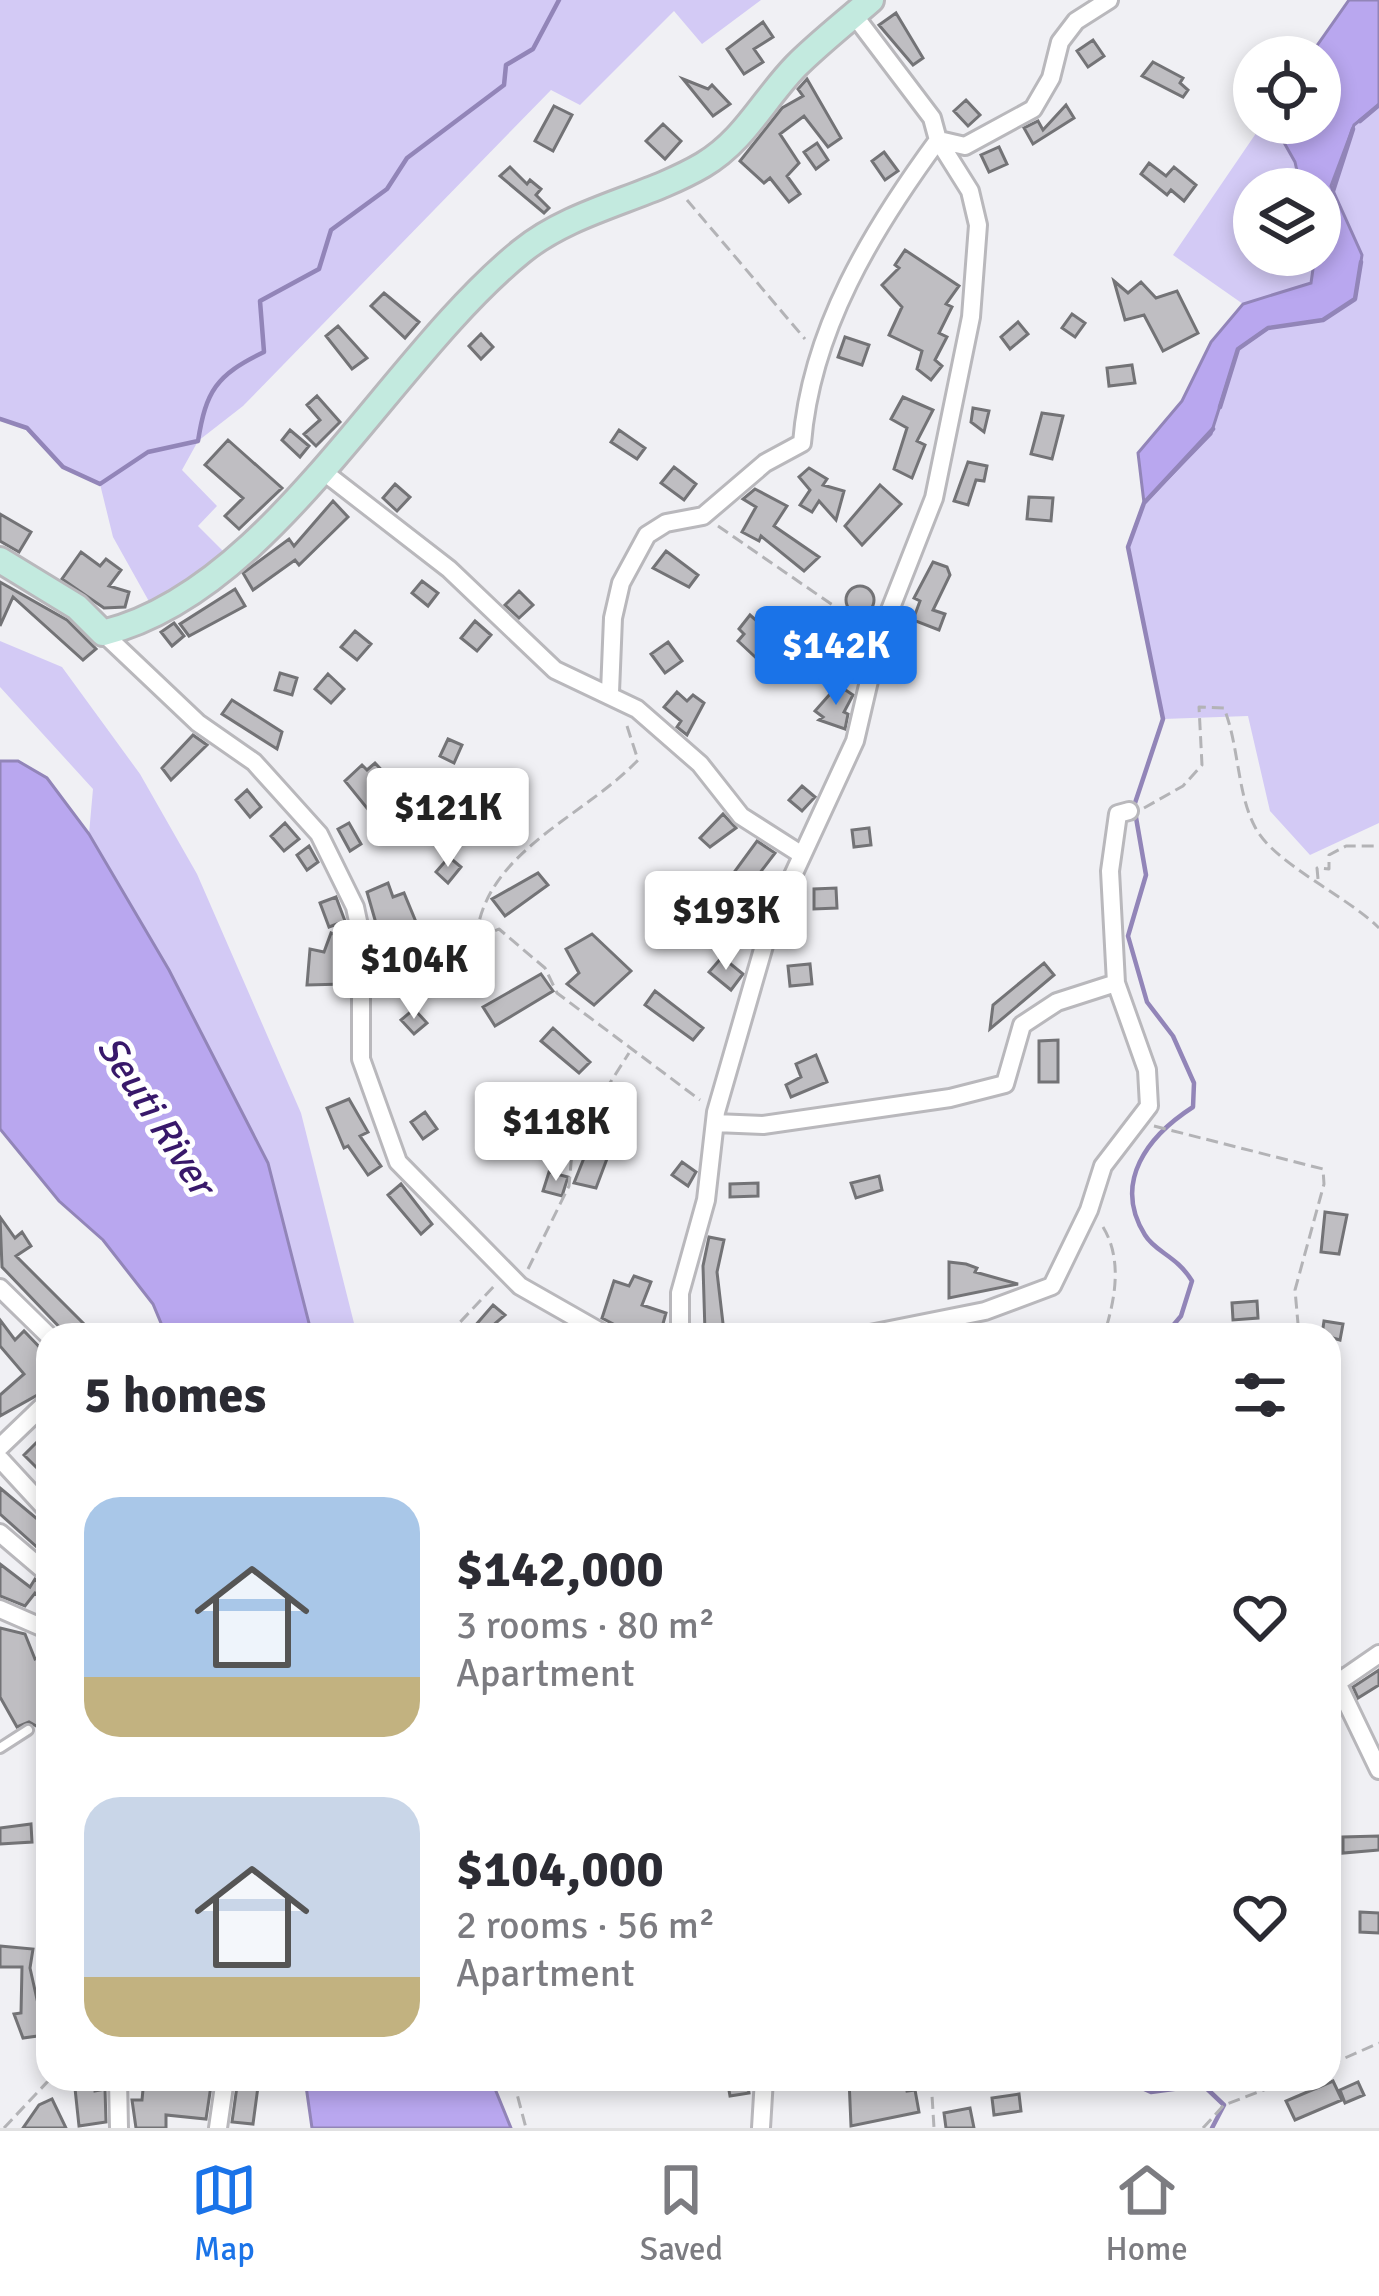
<!DOCTYPE html>
<html lang="en">
<head>
<meta charset="utf-8">
<style>
  :root { --surface:#fff; --page:#f7f7f7; --text:#2b2b33; --muted:#7c7c81; --line:#e1e1e2; --accent:#1a73e8 }
  body { margin:0; font-family:Signika,sans-serif; background:var(--page); color:var(--text); height:100vh; display:flex; flex-direction:column; font-size:45px; white-space:nowrap }
  * { box-sizing:border-box; margin:0 }
  p { font-size:39px; color:var(--muted) }
  .icon { flex:none; width:66px; height:66px; fill:none; stroke:currentColor; stroke-width:2; stroke-linecap:round; stroke-linejoin:round }
  .map { position:relative; flex:1; overflow:hidden }
  .side { position:absolute; left:36px; top:1323px; width:1305px; height:768px; display:flex; flex-direction:column; background:var(--surface); border-radius:36px; box-shadow:0 6px 18px #0003 }
  .side>* { flex:none }
  .fabs { position:absolute; left:1233px; top:36px; display:grid; gap:24px }
  .fabs a { display:grid; place-items:center; width:108px; height:108px; border-radius:50%; background:var(--surface); box-shadow:0 6px 18px #0003; font-size:60px }
  .price { position:absolute; translate:-50% -102px; padding:0 27px; border-radius:12px; background:#fff; color:#222; font-size:39px; line-height:78px; filter:drop-shadow(0 3px 6px #0008) }
  .price::after { content:''; position:absolute; left:50%; top:72px; width:36px; height:27px; margin-left:-18px; background:inherit; clip-path:polygon(0 0,100% 0,50% 100%) }
  .price.selected { background:var(--accent); color:#fff }
  ul { padding:0; list-style:none }
  li { display:flex; align-items:center; gap:36px; height:300px; padding:0 48px }
  li span { display:grid; place-items:center; flex:none; width:336px; height:240px; border-radius:36px; color:#555 }
  li>.icon { margin-inline-start:auto }
  span .icon { width:144px; height:144px; fill:#fffc; stroke-width:1 }
  li b { font-size:51px }
  h2 { display:flex; justify-content:space-between; align-items:center; height:144px; padding:0 48px; font-size:51px }
  .menu { display:flex; justify-content:space-around; align-items:center; height:168px; border-top:3px solid var(--line); background:var(--surface); font-size:33px; color:var(--muted) }
  .menu a { display:grid; justify-items:center; gap:6px }
  .menu .selected { color:var(--accent) }
  .map>svg:first-child { display:block }
  .green { fill:#d3caf5 }
  .water { fill:#b9a7ef; stroke:#9285b8; stroke-width:3 }
  .lines { fill:none; stroke-linecap:round; stroke-linejoin:round }
  .stream { stroke:#9285b8; stroke-width:4.5 }
  .building { fill:#bfbec2; stroke:#737376; stroke-width:3 }
  .lane-casing { stroke:#b9b8bc; stroke-width:14 }
  .street-casing { stroke:#b9b8bc; stroke-width:22 }
  .secondary-casing { stroke:#b9b8bc; stroke-width:30 }
  .path { stroke:#b3b3b6; stroke-width:3; stroke-dasharray:12 6; stroke-linecap:butt }
  .lane { stroke:#fff; stroke-width:8 }
  .street { stroke:#fff; stroke-width:16 }
  .secondary { stroke:#c3eadf; stroke-width:24 }
  .labels { text-anchor:middle; dominant-baseline:central; stroke-width:10; stroke-linejoin:round; paint-order:stroke }
  .water-label { font-size:39px; font-style:italic; fill:#38186a; stroke:#fff }
</style>
</head>
<body>
<div class="map">
<svg width="1379" height="2128" viewBox="0 0 1379 2128">
  <rect width="100%" height="100%" fill="#f0f0f4"/>
  <path class="green" d="M 0,0 L 761,0 L 702,44 L 674,11 L 580,105 L 551,90 L 243,406 L 198,441 L 182,470 L 217,506 L 198,526 L 232,560 L 156,614 L 113,537 L 100,484 L 63,467 L 27,428 L 0,419 Z
    M 1379,105 L 1379,823 L 1310,855 L 1270,811 L 1248,716 L 1163,719 L 1128,547 L 1147,501 L 1211,434 L 1238,349 L 1268,328 L 1323,320 L 1362,255 L 1331,186 L 1354,125 Z
    M 1263,123 L 1273,123 L 1295,162 L 1301,189 L 1254,189 L 1254,255 L 1315,255 L 1311,283 L 1243,304 L 1173,255 Z
    M 0,641 L 62,667 L 140,774 L 197,874 L 301,1113 L 357,1335 L 312,1335 L 268,1163 L 169,970 L 89,834 L 93,789 L 0,687 Z"/>
  <path class="water" d="M 1349,0 L 1379,0 L 1379,105 L 1354,125 L 1331,186 L 1362,255 L 1355,299 L 1323,320 L 1268,328 L 1238,349 L 1211,434 L 1144,503 L 1138,453 L 1182,401 L 1211,342 L 1243,304 L 1311,283 L 1315,255 L 1320,255 L 1320,189 L 1301,189 L 1295,162 L 1273,123 L 1320,123 L 1320,57 L 1309,57 Z
    M 0,761 L 18,761 L 47,778 L 89,834 L 169,970 L 268,1163 L 312,1335 L 166,1335 L 153,1304 L 103,1240 L 59,1201 L 0,1129 Z
    M 305,2079 L 491,2079 L 511,2128 L 312,2128 Z"/>
  <g class="lines">
    <path class="stream" d="M 1360,121 L 1379,105
      M 1333,191 L 1353,129
      M 1220,407 L 1238,349 L 1268,328 L 1323,320 L 1355,299 L 1361,262
      M 0,419 L 27,428 L 63,467 L 100,484 L 148,452 L 198,441 C 206,391 216,375 264,352 L 260,301 L 319,269 L 331,230 L 387,189 L 407,158 L 504,85 L 506,65 L 533,49 L 559,0
      M 1165,1335 L 1181,1316 L 1192,1281 C 1177,1256 1155,1252 1145,1235 C 1112,1182 1148,1136 1193,1107 L 1194,1083 L 1173,1036 L 1147,1002 L 1128,936 L 1146,875 L 1134,806 L 1163,719 L 1128,547 L 1144,503 L 1213,429
      M 1122,2079 L 1151,2092 L 1203,2085 L 1224,2105 L 1212,2128"/>
  </g>
  <path class="building" d="M 896,13 L 923,58 L 913,65 L 879,25 Z
    M 763,22 L 773,37 L 754,49 L 763,62 L 744,74 L 727,49 Z
    M 1093,40 L 1104,56 L 1088,67 L 1077,51 Z
    M 1153,62 L 1183,78 L 1180,83 L 1188,90 L 1183,97 L 1142,76 Z
    M 683,79 L 708,89 L 712,85 L 730,104 L 713,116 Z
    M 807,79 L 841,138 L 828,147 L 804,116 L 780,134 L 799,163 L 787,176 L 800,194 L 789,202 L 770,178 L 764,183 L 740,161 L 782,108 L 803,96 L 798,89 Z
    M 966,100 L 980,115 L 968,126 L 954,111 Z
    M 1066,105 L 1074,118 L 1033,144 L 1024,128 L 1038,121 L 1043,130 Z
    M 554,106 L 572,115 L 553,151 L 535,141 Z
    M 663,124 L 681,141 L 665,159 L 646,141 Z
    M 817,143 L 828,160 L 816,169 L 804,152 Z
    M 999,147 L 1007,164 L 989,172 L 981,155 Z
    M 884,152 L 898,171 L 885,180 L 872,161 Z
    M 1149,163 L 1166,176 L 1174,167 L 1196,185 L 1184,201 L 1171,190 L 1167,195 L 1141,174 Z
    M 510,167 L 527,184 L 530,180 L 541,189 L 536,195 L 549,208 L 544,213 L 500,176 Z
    M 905,250 L 959,286 L 946,304 L 952,307 L 939,333 L 947,337 L 935,360 L 942,366 L 931,380 L 917,369 L 922,351 L 889,335 L 902,307 L 882,285 L 899,268 L 895,265 Z
    M 1114,281 L 1128,293 L 1141,282 L 1156,298 L 1177,291 L 1198,333 L 1163,351 L 1144,315 L 1125,320 Z
    M 384,293 L 419,322 L 405,338 L 371,306 Z
    M 1072,314 L 1085,323 L 1075,337 L 1062,328 Z
    M 1018,322 L 1028,334 L 1010,349 L 1001,337 Z
    M 338,326 L 367,358 L 352,369 L 326,336 Z
    M 481,334 L 493,347 L 481,359 L 469,346 Z
    M 845,337 L 869,345 L 862,365 L 838,357 Z
    M 1132,365 L 1135,383 L 1109,386 L 1107,368 Z
    M 317,396 L 340,422 L 316,446 L 304,434 L 320,420 L 307,405 Z
    M 903,397 L 933,410 L 917,441 L 925,445 L 912,478 L 894,469 L 907,428 L 891,419 Z
    M 973,408 L 989,411 L 984,432 L 971,422 Z
    M 1042,413 L 1063,416 L 1052,459 L 1031,454 Z
    M 290,430 L 309,446 L 300,457 L 282,440 Z
    M 619,430 L 645,448 L 637,459 L 611,442 Z
    M 228,440 L 282,488 L 239,529 L 225,516 L 243,498 L 205,465 Z
    M 968,462 L 987,466 L 984,481 L 976,480 L 968,505 L 954,501 Z
    M 674,467 L 696,484 L 684,500 L 661,483 Z
    M 809,468 L 827,479 L 823,485 L 844,491 L 836,520 L 819,501 L 812,512 L 800,505 L 810,490 L 799,477 Z
    M 395,484 L 410,497 L 397,511 L 383,498 Z
    M 880,485 L 901,504 L 862,545 L 845,526 Z
    M 755,489 L 787,506 L 774,526 L 819,557 L 804,571 L 761,536 L 759,541 L 742,532 L 756,507 L 743,499 Z
    M 1029,497 L 1053,498 L 1051,521 L 1027,519 Z
    M 333,501 L 348,517 L 299,565 L 295,560 L 253,590 L 243,573 L 289,539 L 294,546 Z
    M 0,514 L 31,532 L 19,552 L 0,541 Z
    M 666,551 L 698,575 L 689,587 L 653,568 Z
    M 81,552 L 100,566 L 106,559 L 121,570 L 109,586 L 129,592 L 125,607 L 104,608 L 62,579 Z
    M 933,562 L 947,567 L 950,575 L 933,610 L 945,614 L 939,630 L 913,620 L 920,601 L 914,598 Z
    M 422,581 L 438,593 L 428,606 L 412,593 Z
    M 0,582 L 67,620 L 96,649 L 83,660 L 13,597 L 0,626 Z
    M846 600a14 14 0 1 1 28 0a14 14 0 1 1-28 0Z
    M 235,589 L 245,606 L 189,636 L 180,624 Z
    M 519,591 L 533,605 L 519,618 L 505,605 Z
    M 800,608 L 814,620 L 768,669 L 738,641 L 744,634 L 739,629 L 750,615 L 774,636 Z
    M 475,621 L 491,635 L 477,651 L 461,638 Z
    M 174,623 L 184,636 L 172,646 L 161,632 Z
    M 355,631 L 371,644 L 357,660 L 341,647 Z
    M 668,642 L 682,661 L 665,673 L 651,654 Z
    M 280,673 L 297,678 L 292,695 L 275,690 Z
    M 328,674 L 344,689 L 331,703 L 315,689 Z
    M 838,685 L 853,695 L 844,712 L 848,714 L 845,729 L 819,720 L 823,717 L 815,711 Z
    M 677,692 L 687,701 L 693,695 L 704,703 L 687,735 L 677,727 L 681,721 L 664,707 Z
    M 232,700 L 282,732 L 277,749 L 222,714 Z
    M 193,735 L 207,745 L 171,780 L 162,768 Z
    M 448,739 L 462,745 L 454,763 L 440,756 Z
    M 375,763 L 405,795 L 394,807 L 401,815 L 389,825 L 384,819 L 379,823 L 345,781 L 362,765 L 367,770 Z
    M 802,786 L 815,797 L 802,811 L 789,800 Z
    M 247,790 L 261,807 L 250,817 L 236,800 Z
    M 723,814 L 736,828 L 710,847 L 700,838 Z
    M 285,823 L 299,839 L 284,851 L 271,836 Z
    M 349,823 L 361,844 L 350,851 L 338,829 Z
    M 869,828 L 871,845 L 854,847 L 852,830 Z
    M 757,841 L 775,853 L 753,882 L 735,871 Z
    M 309,846 L 318,862 L 307,870 L 297,855 Z
    M 449,857 L 461,867 L 448,883 L 436,872 Z
    M 538,873 L 548,885 L 505,916 L 492,899 Z
    M 388,883 L 393,897 L 404,893 L 416,922 L 404,927 L 408,945 L 384,976 L 396,969 L 400,984 L 374,991 L 382,978 L 375,948 L 384,951 L 367,892 Z
    M 836,888 L 837,908 L 814,909 L 814,889 Z
    M 705,895 L 747,916 L 734,935 L 697,906 Z
    M 336,897 L 345,921 L 329,927 L 320,903 Z
    M 462,924 L 490,958 L 478,969 L 473,964 L 435,988 L 418,961 Z
    M 331,933 L 348,939 L 342,956 L 344,984 L 307,985 L 310,949 L 324,952 Z
    M 592,934 L 631,971 L 594,1005 L 567,984 L 579,973 L 566,949 Z
    M 722,957 L 743,974 L 731,990 L 709,972 Z
    M 1044,963 L 1054,975 L 990,1029 L 993,1005 Z
    M 810,964 L 812,984 L 790,986 L 788,966 Z
    M 541,974 L 553,991 L 495,1026 L 483,1007 Z
    M 655,991 L 703,1028 L 693,1040 L 645,1005 Z
    M 414,1009 L 427,1023 L 414,1034 L 401,1020 Z
    M 553,1028 L 590,1062 L 579,1073 L 541,1041 Z
    M 1058,1040 L 1058,1082 L 1039,1082 L 1039,1041 Z
    M 816,1055 L 827,1082 L 791,1097 L 786,1085 L 801,1077 L 796,1064 Z
    M 349,1099 L 368,1132 L 360,1136 L 381,1166 L 368,1175 L 348,1146 L 344,1148 L 327,1108 Z
    M 425,1112 L 437,1129 L 423,1139 L 411,1122 Z
    M 600,1116 L 620,1124 L 596,1188 L 574,1183 L 586,1153 L 580,1150 L 585,1138 L 591,1140 Z
    M 682,1162 L 696,1172 L 688,1186 L 672,1175 Z
    M 549,1172 L 568,1177 L 562,1196 L 543,1191 Z
    M 879,1176 L 882,1190 L 856,1198 L 851,1183 Z
    M 758,1183 L 758,1196 L 730,1197 L 730,1184 Z
    M 401,1184 L 432,1224 L 421,1234 L 388,1195 Z
    M 1325,1212 L 1347,1215 L 1339,1254 L 1321,1252 Z
    M 0,1217 L 15,1238 L 22,1232 L 31,1246 L 16,1256 L 95,1335 L 67,1335 L 2,1267 Z
    M 709,1237 L 724,1240 L 717,1272 L 724,1332 L 705,1332 L 703,1266 Z
    M 949,1262 L 966,1264 L 977,1268 L 975,1272 L 1018,1284 L 949,1298 Z
    M 634,1276 L 651,1282 L 642,1305 L 666,1313 L 661,1331 L 648,1326 L 644,1335 L 634,1335 L 602,1318 L 614,1281 L 629,1286 Z
    M 1257,1301 L 1258,1318 L 1233,1320 L 1232,1303 Z
    M 493,1305 L 505,1315 L 482,1335 L 474,1327 Z
    M 0,1320 L 15,1340 L 24,1331 L 48,1356 L 48,1389 L 0,1416 L 0,1395 L 24,1374 L 0,1346 Z
    M 1324,1321 L 1343,1324 L 1340,1340 L 1322,1335 Z
    M 48,1431 L 48,1479 L 24,1455 Z
    M 0,1488 L 48,1528 L 48,1557 L 0,1514 Z
    M 0,1564 L 30,1587 L 35,1579 L 48,1587 L 48,1602 L 35,1593 L 25,1606 L 0,1596 Z
    M 0,1628 L 25,1634 L 35,1659 L 39,1657 L 48,1682 L 48,1747 L 38,1727 L 29,1722 L 17,1727 L 0,1697 Z
    M 1379,1670 L 1379,1685 L 1358,1698 L 1353,1687 Z
    M 31,1824 L 32,1842 L 0,1844 L 0,1828 Z
    M 1379,1836 L 1379,1850 L 1343,1853 L 1343,1837 Z
    M 1360,1912 L 1379,1913 L 1379,1933 L 1360,1932 Z
    M 0,1946 L 33,1949 L 30,1968 L 45,2035 L 23,2038 L 14,2014 L 21,2013 L 22,1967 L 0,1967 Z
    M 74,2079 L 94,2079 L 95,2091 L 105,2089 L 106,2122 L 79,2126 Z
    M 144,2079 L 195,2086 L 196,2079 L 212,2079 L 206,2119 L 166,2115 L 166,2128 L 136,2128 L 132,2100 L 142,2100 Z
    M 238,2079 L 259,2079 L 253,2124 L 232,2122 Z
    M 727,2079 L 747,2079 L 749,2093 L 730,2096 Z
    M 849,2079 L 904,2079 L 907,2091 L 915,2090 L 919,2112 L 851,2126 Z
    M 1333,2081 L 1342,2100 L 1295,2120 L 1286,2101 Z
    M 1358,2082 L 1364,2095 L 1345,2103 L 1340,2090 Z
    M 1019,2094 L 1021,2111 L 994,2115 L 992,2098 Z
    M 52,2099 L 66,2128 L 23,2128 L 39,2105 Z
    M 970,2108 L 974,2128 L 946,2128 L 944,2113 Z"/>
  <g class="lines">
    <g class="lane-casing">
      <path id="lane" d="M 0,1748 L 28,1730"/>
    </g>
    <g class="street-casing">
      <path id="street" d="M 939,140 L 965,146 L 1033,109 L 1051,78 L 1060,42 L 1076,21 L 1109,0
        M 320,469 L 449,569 L 555,670 L 637,709 L 700,764 L 741,816 L 799,853
        M 103,633 L 198,723 L 254,762 L 319,834 L 355,907 L 361,935 L 361,1059 L 398,1162 L 520,1286 L 606,1335
        M 610,692 L 613,618 L 621,583 L 647,535 L 666,523 L 703,516 L 765,463 L 802,443 C 811,330 872,230 938,140
        M 715,1123 L 763,1125 L 950,1098 L 1005,1084 L 1022,1025 L 1057,1002 L 1116,983
        M 0,1288 L 48,1335
        M 680,1335 L 680,1293 L 706,1200 L 716,1112 L 770,925 L 855,741 L 879,638 L 934,498 L 971,317 L 978,225 L 970,191 L 938,140 L 932,118 L 854,15
        M 865,1335 L 985,1311 L 1052,1286 L 1089,1210 L 1103,1166 L 1149,1106 L 1147,1070 L 1116,983 L 1110,871 L 1118,814 L 1129,811
        M 0,1447 L 48,1401
        M 0,1459 L 48,1511
        M 0,1533 L 48,1574
        M 0,1609 L 48,1630
        M 1329,1666 L 1379,1770
        M 1337,1683 L 1379,1654
        M 118,2079 L 119,2128
        M 218,2128 L 225,2079
        M 761,2128 L 764,2079"/>
    </g>
    <g class="secondary-casing">
      <path id="secondary" d="M 0,560 L 77,607 L 103,633 C 272,592 389,358 522,251 C 574,209 645,199 703,165 C 744,141 763,100 796,66 C 819,43 846,22 871,0"/>
    </g>
    <path class="path" d="M 687,200 L 805,339
      M 718,526 L 863,626
      M 627,726 L 638,760 C 588,813 497,847 479,922 L 490,933 L 499,929 L 545,968 L 557,993 L 700,1100
      M 1144,808 L 1183,786 L 1202,765 L 1199,707 L 1224,708 C 1239,746 1237,793 1255,827 C 1273,863 1347,896 1379,928
      M 1318,879 L 1317,868 L 1329,869 L 1329,855 L 1346,846 L 1379,846
      M 1154,1126 L 1323,1169 L 1324,1184 L 1295,1290 L 1299,1335
      M 1103,1227 C 1123,1260 1115,1300 1104,1335
      M 528,1269 L 569,1186 L 573,1141 L 629,1053
      M 448,1335 L 495,1285
      M 1329,2065 L 1379,2043
      M 513,2079 L 526,2128
      M 931,2079 L 934,2128
      M 4,2128 L 50,2079
      M 1203,2128 L 1224,2105 L 1293,2079"/>
    <use href="#lane" class="lane"/>
    <use href="#street" class="street"/>
    <use href="#secondary" class="secondary"/>
  </g>
  <g class="labels">
    <g class="water-label">
      <text transform="translate(156 1115) rotate(57)">Seuti River</text>
    </g>
  </g>
</svg>
<div class="fabs">
<a><svg class="icon" aria-label="locate" viewBox="0 0 24 24"><circle cx="12" cy="12" r="6"/><path d="M12 2v4M12 18v4M2 12h4M18 12h4"/></svg></a>
<a><svg class="icon" aria-label="layers" viewBox="0 0 24 24"><path d="M12 4l9 5-9 5-9-5zM3 14l9 5 9-5"/></svg></a>
</div>
<b class="price selected" style="left:836px;top:708px">$142K</b>
<b class="price" style="left:448px;top:870px">$121K</b>
<b class="price" style="left:726px;top:973px">$193K</b>
<b class="price" style="left:414px;top:1022px">$104K</b>
<b class="price" style="left:556px;top:1184px">$118K</b>
<section class="side">
<h2>5 homes<svg class="icon" aria-label="filters" viewBox="0 0 24 24"><path d="M4 7h16M4 17h16"/><circle cx="9" cy="7" r="2"/><circle cx="15" cy="17" r="2"/></svg></h2>
<ul>
<li><span style="background:linear-gradient(#a9c7e8 75%,#c2b280 0)"><svg class="icon" aria-label="home" viewBox="0 0 24 24"><path d="M3 11l9-7 9 7M6 9v11h12V9"/></svg></span><div><b>$142,000</b><p>3 rooms · 80 m²</p><p>Apartment</p></div><svg class="icon" aria-label="heart" viewBox="0 0 24 24"><path d="M12 20l-8-8c-3-5 5-10 8-4 3-6 11-1 8 4z"/></svg></li>
<li><span style="background:linear-gradient(#c9d6e8 75%,#c2b280 0)"><svg class="icon" aria-label="home" viewBox="0 0 24 24"><path d="M3 11l9-7 9 7M6 9v11h12V9"/></svg></span><div><b>$104,000</b><p>2 rooms · 56 m²</p><p>Apartment</p></div><svg class="icon" aria-label="heart" viewBox="0 0 24 24"><path d="M12 20l-8-8c-3-5 5-10 8-4 3-6 11-1 8 4z"/></svg></li>
</ul>
</section>
</div>
<nav class="menu">
<a class="selected"><svg class="icon" aria-label="map" viewBox="0 0 24 24"><path d="M3 6l6-2 6 2 6-2v14l-6 2-6-2-6 2zM9 4v14M15 6v14"/></svg>Map</a>
<a><svg class="icon" aria-label="saved" viewBox="0 0 24 24"><path d="M7 4h10v16l-5-4-5 4z"/></svg>Saved</a>
<a><svg class="icon" aria-label="home" viewBox="0 0 24 24"><path d="M3 11l9-7 9 7M6 9v11h12V9"/></svg>Home</a>
</nav>
</body>
</html>
